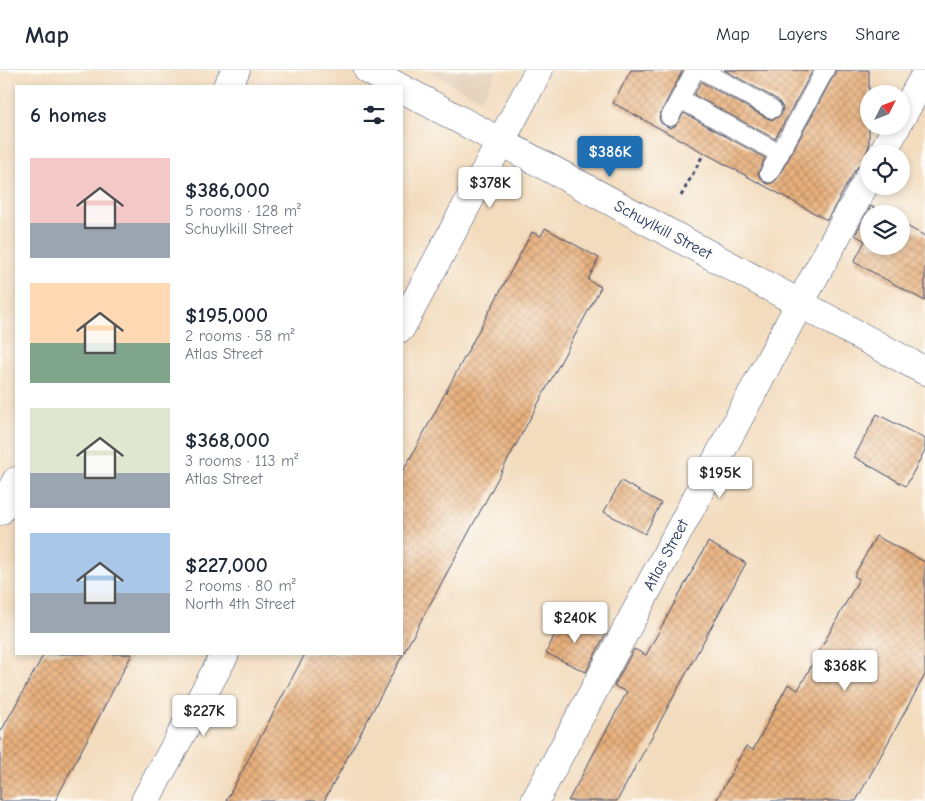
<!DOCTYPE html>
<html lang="en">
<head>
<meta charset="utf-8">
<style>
  :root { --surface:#fff; --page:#f2f2f3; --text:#1f2937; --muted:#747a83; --line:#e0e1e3; --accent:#1f6fb2 }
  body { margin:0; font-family:"Comic Neue",sans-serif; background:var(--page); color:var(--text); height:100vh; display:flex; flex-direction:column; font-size:19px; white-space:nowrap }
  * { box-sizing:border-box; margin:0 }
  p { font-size:16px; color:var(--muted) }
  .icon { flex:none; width:28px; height:28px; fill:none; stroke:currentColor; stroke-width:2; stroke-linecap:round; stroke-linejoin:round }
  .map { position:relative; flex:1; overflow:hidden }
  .sheet { position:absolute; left:15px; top:15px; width:388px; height:570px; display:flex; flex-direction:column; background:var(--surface); border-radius:0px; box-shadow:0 2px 8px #0003 }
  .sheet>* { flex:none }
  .needle { width:32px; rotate:48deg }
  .tools { position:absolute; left:860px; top:15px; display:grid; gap:10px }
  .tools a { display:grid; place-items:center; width:50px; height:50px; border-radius:50%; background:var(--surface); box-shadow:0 2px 8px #0003; font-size:25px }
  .price { position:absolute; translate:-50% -42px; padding:0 11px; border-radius:5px; background:#fff; color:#222; font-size:16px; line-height:32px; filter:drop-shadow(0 1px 2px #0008) }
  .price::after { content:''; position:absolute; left:50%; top:30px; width:15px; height:11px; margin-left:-8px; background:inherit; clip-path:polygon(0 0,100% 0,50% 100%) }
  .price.on { background:var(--accent); color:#fff }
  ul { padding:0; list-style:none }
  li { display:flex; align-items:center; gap:15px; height:125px; padding:0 15px }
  li span { display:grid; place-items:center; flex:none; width:140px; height:100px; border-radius:0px; color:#555 }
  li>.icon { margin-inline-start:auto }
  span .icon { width:60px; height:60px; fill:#fffc; stroke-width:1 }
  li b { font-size:21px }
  h2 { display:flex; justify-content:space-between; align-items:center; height:60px; padding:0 15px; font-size:21px }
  header { display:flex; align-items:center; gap:30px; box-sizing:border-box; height:70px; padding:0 25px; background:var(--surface); border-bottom:1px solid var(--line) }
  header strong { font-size:24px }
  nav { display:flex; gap:28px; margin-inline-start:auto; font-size:18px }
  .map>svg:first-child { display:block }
  .built { fill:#e1cdb5 }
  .building { fill:url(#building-cross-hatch) }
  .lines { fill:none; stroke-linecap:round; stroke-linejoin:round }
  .lane-casing { stroke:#3b496c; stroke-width:19 }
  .street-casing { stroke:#3b496c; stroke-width:29 }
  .path { stroke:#3b496c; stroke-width:3; stroke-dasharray:4 4; stroke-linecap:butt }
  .lane { stroke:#fff; stroke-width:18 }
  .street { stroke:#fff; stroke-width:28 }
  .labels { text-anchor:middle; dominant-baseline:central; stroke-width:4; stroke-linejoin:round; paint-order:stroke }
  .street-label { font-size:16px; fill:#1b2f5e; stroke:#fdfcf7 }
</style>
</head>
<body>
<header>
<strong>Map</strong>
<nav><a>Map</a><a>Layers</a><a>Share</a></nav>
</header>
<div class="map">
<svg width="925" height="731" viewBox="0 0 925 731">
  <defs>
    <pattern id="building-cross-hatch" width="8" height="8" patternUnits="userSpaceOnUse" patternTransform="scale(1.25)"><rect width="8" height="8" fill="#e9b07c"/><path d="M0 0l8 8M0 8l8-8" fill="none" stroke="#bc9069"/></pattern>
  </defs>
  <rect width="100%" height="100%" fill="#fdfcf7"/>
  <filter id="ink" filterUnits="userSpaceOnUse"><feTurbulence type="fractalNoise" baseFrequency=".02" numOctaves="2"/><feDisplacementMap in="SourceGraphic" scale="10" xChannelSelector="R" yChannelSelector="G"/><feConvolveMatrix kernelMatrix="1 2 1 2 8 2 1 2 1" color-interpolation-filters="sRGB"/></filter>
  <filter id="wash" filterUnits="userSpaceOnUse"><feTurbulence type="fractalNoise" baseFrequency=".0096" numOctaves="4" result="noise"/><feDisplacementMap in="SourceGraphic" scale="20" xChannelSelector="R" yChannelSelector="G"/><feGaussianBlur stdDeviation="1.12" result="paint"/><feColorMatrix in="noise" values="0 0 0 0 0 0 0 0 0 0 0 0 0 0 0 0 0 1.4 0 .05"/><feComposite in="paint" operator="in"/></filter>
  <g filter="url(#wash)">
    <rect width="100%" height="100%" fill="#f3dcbe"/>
    <path class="built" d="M 427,0 L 497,0 L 481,30 Z"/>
    <g id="blocks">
      <path class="building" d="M 631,0 L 683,0 L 661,42 L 659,48 L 661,53 L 670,58 L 675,56 L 684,43 L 765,88 L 758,104 L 764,112 L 769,114 L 774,112 L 778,108 L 834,5 L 836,0 L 869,0 L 869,76 L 866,84 L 868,91 L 860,94 L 855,100 L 827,150 L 613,33 Z
        M 724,0 L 813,0 L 775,69 L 694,25 L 701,12 L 767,48 L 773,50 L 781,45 L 783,38 L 778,30 Z
        M 871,136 L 885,144 L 869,144 L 869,176 L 901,176 L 901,153 L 925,166 L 925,231 L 854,192 L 865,171 L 855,165 Z
        M 545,158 L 599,188 L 588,210 L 601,217 L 324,731 L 226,731 L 305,584 L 401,584 L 401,405 L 532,162 L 541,166 Z
        M 877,344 L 925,369 L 925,380 L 906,416 L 854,387 Z
        M 621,411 L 661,433 L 645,464 L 604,442 Z
        M 876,466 L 925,492 L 925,605 L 856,731 L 716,731 L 746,676 L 753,680 L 788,614 L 798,620 L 859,509 L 854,506 Z
        M 708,472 L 746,493 L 617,731 L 568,731 L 627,622 L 614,616 L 634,579 L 646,585 Z
        M 564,545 L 605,565 L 586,602 L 546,583 Z
        M 44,584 L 132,584 L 55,731 L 0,731 L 0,663 Z"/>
    </g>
  </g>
  <g filter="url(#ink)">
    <use href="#blocks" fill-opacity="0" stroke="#3b496c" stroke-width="1"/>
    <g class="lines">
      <g class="lane-casing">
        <path id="lane" d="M 702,0 L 772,39
          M 680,29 L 780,84
          M 670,47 L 695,0
          M 769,103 L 825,0"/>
      </g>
      <g class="street-casing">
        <path id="street" d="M 368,0 L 397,16
          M 227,16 L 236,0
          M 401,18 L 925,301
          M 901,48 L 925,5
          M 882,84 L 897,56
          M 401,258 L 539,0
          M 0,441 L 16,411
          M 145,731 L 225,584
          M 535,731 L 800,233 L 869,107"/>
      </g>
      <path class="path" d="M 681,126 L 704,83"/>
      <use href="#lane" class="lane"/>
      <use href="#street" class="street"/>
    </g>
  </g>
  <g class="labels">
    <g class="street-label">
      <text transform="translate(663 160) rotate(28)">Schuylkill Street</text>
      <text transform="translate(666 485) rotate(-62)">Atlas Street</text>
    </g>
  </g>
</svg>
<div class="tools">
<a><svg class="needle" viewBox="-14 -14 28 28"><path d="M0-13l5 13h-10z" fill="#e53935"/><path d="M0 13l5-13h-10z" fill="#747a83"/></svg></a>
<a><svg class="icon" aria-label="locate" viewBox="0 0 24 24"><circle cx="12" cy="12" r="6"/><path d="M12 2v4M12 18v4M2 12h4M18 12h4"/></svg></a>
<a><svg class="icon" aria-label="layers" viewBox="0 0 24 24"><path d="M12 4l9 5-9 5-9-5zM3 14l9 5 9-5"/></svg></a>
</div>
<b class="price on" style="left:610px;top:108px">$386K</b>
<b class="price" style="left:490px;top:139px">$378K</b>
<b class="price" style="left:720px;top:429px">$195K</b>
<b class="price" style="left:575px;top:574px">$240K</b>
<b class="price" style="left:845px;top:622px">$368K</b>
<b class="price" style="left:204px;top:667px">$227K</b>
<section class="sheet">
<h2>6 homes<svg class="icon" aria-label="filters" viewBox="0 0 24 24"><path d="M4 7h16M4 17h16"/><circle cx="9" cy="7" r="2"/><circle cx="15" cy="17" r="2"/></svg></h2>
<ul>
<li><span style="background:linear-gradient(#f6c9c9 65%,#9aa5b1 0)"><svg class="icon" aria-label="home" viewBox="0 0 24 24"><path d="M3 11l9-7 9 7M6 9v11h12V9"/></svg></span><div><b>$386,000</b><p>5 rooms · 128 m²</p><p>Schuylkill Street</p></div></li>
<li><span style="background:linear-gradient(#ffd9b3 60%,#7fa58c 0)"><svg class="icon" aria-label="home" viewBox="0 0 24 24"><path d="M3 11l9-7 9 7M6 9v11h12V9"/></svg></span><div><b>$195,000</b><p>2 rooms · 58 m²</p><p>Atlas Street</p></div></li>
<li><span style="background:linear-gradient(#dfe7d0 65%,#9aa5b1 0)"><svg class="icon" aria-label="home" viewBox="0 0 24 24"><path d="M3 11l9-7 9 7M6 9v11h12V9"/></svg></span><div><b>$368,000</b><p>3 rooms · 113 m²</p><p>Atlas Street</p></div></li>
<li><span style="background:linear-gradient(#a9c7e8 60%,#9aa5b1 0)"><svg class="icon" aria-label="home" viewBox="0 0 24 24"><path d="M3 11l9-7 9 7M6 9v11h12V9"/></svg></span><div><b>$227,000</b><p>2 rooms · 80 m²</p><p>North 4th Street</p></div></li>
</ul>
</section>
</div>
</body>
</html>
